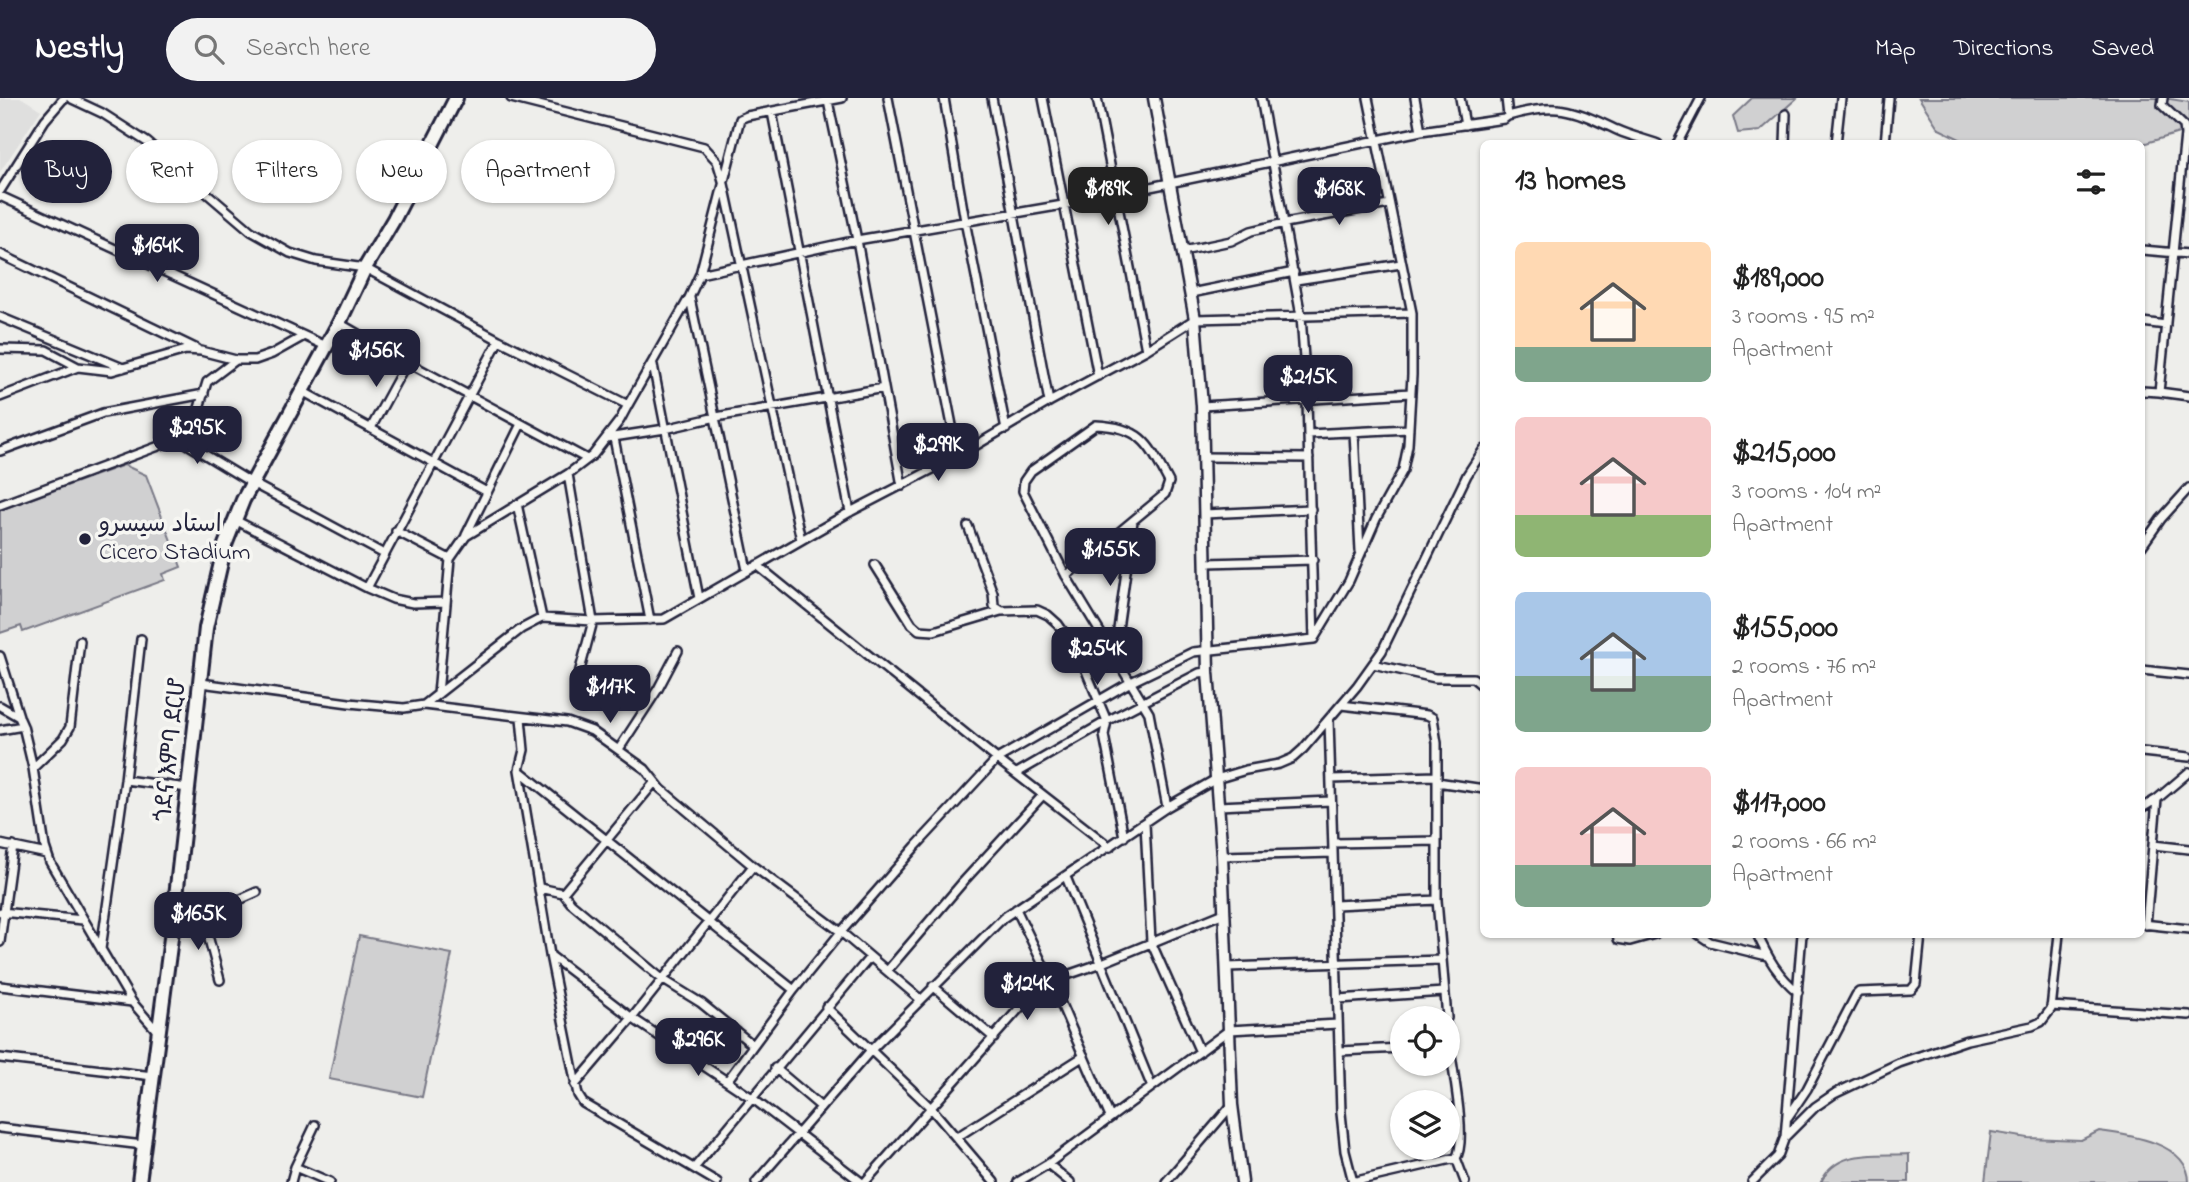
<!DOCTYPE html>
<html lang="en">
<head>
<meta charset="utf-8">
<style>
  :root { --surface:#fff; --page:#f2f2f2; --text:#222; --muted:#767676; --accent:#22223b }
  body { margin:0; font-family:"Indie Flower","Playpen Sans Arabic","Noto Sans Ethiopic",sans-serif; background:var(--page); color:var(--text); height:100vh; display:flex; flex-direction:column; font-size:26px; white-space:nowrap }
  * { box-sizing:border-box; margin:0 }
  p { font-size:23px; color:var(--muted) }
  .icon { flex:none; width:38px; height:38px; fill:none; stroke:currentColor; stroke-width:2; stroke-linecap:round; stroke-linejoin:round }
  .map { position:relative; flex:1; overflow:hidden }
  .sheet { position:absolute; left:1480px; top:42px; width:665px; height:798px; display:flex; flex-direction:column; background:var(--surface); border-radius:10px; box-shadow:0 2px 5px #0004 }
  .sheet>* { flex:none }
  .banner { position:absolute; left:21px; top:42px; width:665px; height:63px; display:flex; gap:14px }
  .controls { position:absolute; left:1390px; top:908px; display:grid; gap:14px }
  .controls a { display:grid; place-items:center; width:70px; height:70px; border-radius:50%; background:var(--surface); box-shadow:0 2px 5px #0004; font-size:35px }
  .price { position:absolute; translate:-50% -60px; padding:0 16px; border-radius:14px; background:var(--accent); color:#fff; font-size:23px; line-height:46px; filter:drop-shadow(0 2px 4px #0008) }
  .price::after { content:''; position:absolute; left:50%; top:42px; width:21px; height:16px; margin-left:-10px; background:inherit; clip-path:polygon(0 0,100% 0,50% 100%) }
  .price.active { background:#222; color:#fff }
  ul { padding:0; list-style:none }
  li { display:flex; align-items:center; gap:21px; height:175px; padding:0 35px }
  li span { display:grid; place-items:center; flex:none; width:196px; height:140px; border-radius:10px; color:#555 }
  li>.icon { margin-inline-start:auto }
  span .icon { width:84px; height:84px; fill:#fffc; stroke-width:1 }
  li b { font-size:30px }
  h2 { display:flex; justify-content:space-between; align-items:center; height:84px; padding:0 35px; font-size:30px }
  .pill { padding:0 24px; border-radius:32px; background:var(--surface); box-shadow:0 2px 5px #0004; font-size:24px; line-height:63px }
  .pill.active { background:var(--accent); color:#fff }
  header { display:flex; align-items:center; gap:42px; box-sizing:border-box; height:98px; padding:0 35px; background:var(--accent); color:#fff }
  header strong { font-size:33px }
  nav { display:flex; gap:38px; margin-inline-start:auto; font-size:24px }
  .search { width:490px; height:63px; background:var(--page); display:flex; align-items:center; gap:18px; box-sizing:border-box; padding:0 24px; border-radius:38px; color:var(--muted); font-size:26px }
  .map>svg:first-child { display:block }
  .built { fill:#dfdfde }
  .green { fill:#d0d0d1; stroke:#797986; stroke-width:2 }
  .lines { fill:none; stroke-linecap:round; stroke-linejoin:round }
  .minor-casing { stroke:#22223b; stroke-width:12 }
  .secondary-casing { stroke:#22223b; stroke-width:15 }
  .trunk-casing { stroke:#22223b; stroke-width:18 }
  .minor { stroke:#f6f6f2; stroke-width:7 }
  .secondary { stroke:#f6f6f2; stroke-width:10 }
  .trunk { stroke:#f6f6f2; stroke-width:12 }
  .poi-dot { fill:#22223b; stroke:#f6f6f2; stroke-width:2.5 }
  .labels { text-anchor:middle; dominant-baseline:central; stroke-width:7; stroke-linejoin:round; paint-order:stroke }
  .poi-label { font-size:24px; fill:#22223b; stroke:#f6f6f2; text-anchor:start }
  .street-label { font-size:24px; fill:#22223b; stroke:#f6f6f2 }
</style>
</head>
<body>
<header>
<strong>Nestly</strong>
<div class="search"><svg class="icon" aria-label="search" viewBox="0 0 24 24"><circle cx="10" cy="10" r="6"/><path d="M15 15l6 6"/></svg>Search here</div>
<nav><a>Map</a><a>Directions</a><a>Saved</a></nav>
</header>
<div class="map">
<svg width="2189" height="1084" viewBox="0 0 2189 1084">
  <rect width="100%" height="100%" fill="#eeeeeb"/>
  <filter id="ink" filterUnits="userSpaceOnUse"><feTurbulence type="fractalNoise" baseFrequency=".0143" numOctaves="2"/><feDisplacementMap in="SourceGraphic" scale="14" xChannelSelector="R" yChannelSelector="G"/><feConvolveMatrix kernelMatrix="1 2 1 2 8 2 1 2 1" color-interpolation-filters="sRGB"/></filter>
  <g filter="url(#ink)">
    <path class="built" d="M 0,0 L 22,0 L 41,12 L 0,74 Z"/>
    <path class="green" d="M 1752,0 L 1797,0 L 1760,33 L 1738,35 L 1733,18 Z
      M 1919,0 L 2164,0 L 2189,4 L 2189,32 L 2146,45 L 1968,45 L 1939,31 Z
      M 124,367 L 146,377 L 181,469 L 163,476 L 165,482 L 23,534 L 21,528 L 0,535 L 0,412 Z
      M 359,838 L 452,856 L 422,999 L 329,981 Z
      M 2099,1033 C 2130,1037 2189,1045 2189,1084 L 1985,1084 L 1991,1034 L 2028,1040 L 2081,1042 Z
      M 1909,1056 L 1909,1084 L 1821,1084 C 1837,1050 1877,1058 1909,1056 Z"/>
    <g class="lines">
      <g class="minor-casing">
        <path id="minor" d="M 70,0 L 102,15 L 147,44 L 251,133 L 290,155 L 316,163 L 365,170 L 499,242 L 628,307 L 689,200 L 700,176 L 740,21 L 747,18 L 842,0
          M 511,0 L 704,49 L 717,63 L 724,86 L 801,442
          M 888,0 L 958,358
          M 944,0 L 965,123 L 1006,331
          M 992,0 L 1049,304
          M 1043,0 L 1098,278
          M 1097,0 L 1146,252
          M 1415,0 L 1421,33
          M 1460,0 L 1465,27
          M 2163,0 L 2162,7 L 2184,28 L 2185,36 L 2159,294 L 2189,298
          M 828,3 L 857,142 L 902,388
          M 772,14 L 850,414
          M 1508,18 C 1559,4 1571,11 1617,32 C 1630,38 1645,41 1658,46
          M 1677,46 L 1701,0
          M 1785,46 L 1786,16
          M 1836,46 L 1841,0
          M 1885,46 L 1889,0
          M 0,93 L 45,22 L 64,0
          M 0,98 L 326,248
          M 2142,152 L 2189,156
          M 1183,153 L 1231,143 L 1251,133 L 1285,125 L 1389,106
          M 0,156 L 197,251
          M 700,176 L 857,142 L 1063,107 L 1421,33 L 1504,21 L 1508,18 L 1506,0
          M 1296,182 L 1401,166
          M 1191,195 L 1294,174
          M 690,200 L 747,472
          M 0,219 L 123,270
          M 2142,224 L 2166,227
          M 339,225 L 407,264 L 587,361
          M 0,251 L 46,252 L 78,269 L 112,273 L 186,252 L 201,253 L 236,262 L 255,262 L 272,256 L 304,238
          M 653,267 L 699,500
          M 302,293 L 487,394
          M 2142,293 L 2159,294
          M 0,299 L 78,269
          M 1202,308 L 1411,295
          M 371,330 L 407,264
          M 1354,334 L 1360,453
          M 1308,336 L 1409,331
          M 607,340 L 665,331 L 716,319 L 884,290
          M 614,340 L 650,522
          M 188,346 L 207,284 L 236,262
          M 0,353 L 103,315 L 204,296
          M 1203,359 L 1309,360
          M 568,376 L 593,523 L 576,587
          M 517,406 L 542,520
          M 0,407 L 167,345 L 184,344 L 252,385 L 384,456
          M 1204,416 L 1311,411
          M 235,422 L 367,490 L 393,501 L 413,505 L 446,504
          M 968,428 L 993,495 L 994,508 L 1002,513 L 1037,512 L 1048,517 L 1058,526 L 1079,556 L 1099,604 L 1107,623 L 1104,637 L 1124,739
          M 396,433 L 450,461
          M 466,437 L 521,326
          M 2142,448 L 2161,421 L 2189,390
          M 1207,465 L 1313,462
          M 757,467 L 997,661 L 1110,749
          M 875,467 L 912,526 L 919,532 L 934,533 L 1001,513
          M 1066,478 L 1165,396 L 1169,384 C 1149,347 1143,329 1096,327 L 1031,373 L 1024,383 L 1023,393 L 1066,478 L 1149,615 L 1167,709
          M 367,490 L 499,242
          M 1315,539 L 1349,483 L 1376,421 L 1403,372 L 1408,347 L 1412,277 L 1412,215 L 1368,0
          M 0,558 L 19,618
          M 1114,560 L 1133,423
          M 1373,566 L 1435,580 L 1473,580 L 1484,589
          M 2142,572 L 2189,577
          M 201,585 L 349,605 L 404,610 L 424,607 L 567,624 L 592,633 L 645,671 L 661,691 L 753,768 L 841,834 L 920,901
          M 438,596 L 450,461 L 466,438 L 568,376 L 593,357 L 620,322 L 628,307
          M 424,607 L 521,531 L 542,520 L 593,523 L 664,521 L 850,414 L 958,358 L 1049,304 L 1146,252 L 1195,221 L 1412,215
          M 1341,607 L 1427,617 L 1433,620 L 1437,645 L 1437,802 L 1447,920
          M 0,608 L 19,619 L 23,628 L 33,670 L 45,749 L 50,764 L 132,904 L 158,934
          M 521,620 L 524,652 L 519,672 L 550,857 L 578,997 L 583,1005 L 717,1084
          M 1329,622 L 1341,1015 L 1345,1053 L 1353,1084
          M 0,632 L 23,628
          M 619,651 L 658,591 L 678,553
          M 2142,654 L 2189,659
          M 33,670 L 63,641 L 70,629 L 80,543
          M 520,673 L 794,892
          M 1017,675 L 1107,623 L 1199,575 L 1208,574
          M 1331,681 L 1437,678
          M 125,682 L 188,690
          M 1437,684 L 1484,691
          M 1218,708 L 1331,703
          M 2142,710 L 2157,701 L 2189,674
          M 1145,725 L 1151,844 L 1200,954
          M 1333,745 L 1437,743
          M 0,746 L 47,756
          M 2153,747 L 2189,751
          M 1222,758 L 1333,755
          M 1066,779 L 1151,987
          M 540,790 L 563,795 L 571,805 L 662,881 L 701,905 L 753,947
          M 563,795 L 654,685
          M 1335,807 L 1437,802
          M 1016,811 L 1051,883 L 1110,1019
          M 1,814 L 83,822
          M 203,819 L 220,882
          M 2143,826 L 2189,831
          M 2146,827 L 2157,701
          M 172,832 L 257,794
          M 1617,836 L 1618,841 L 1630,843 L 1655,836
          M 1698,836 L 1710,844 L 1767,858
          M 1757,836 C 1768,860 1778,878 1798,894
          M 0,844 L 13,748
          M 101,851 L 125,682 L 141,541
          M 551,858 L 632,920 L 752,1000 L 861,1084
          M 1227,869 L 1442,862
          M 887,873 L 963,784 L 1043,697
          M 0,888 L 132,904
          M 933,888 L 994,940
          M 1338,901 L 1444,894
          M 2051,908 L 2189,917
          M 826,909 L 931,1010 L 994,1084
          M 1340,953 L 1402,950
          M 0,960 L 153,978
          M 775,970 L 821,1009
          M 727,983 L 794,892 L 841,834 L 916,748 L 997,661 L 1129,585 L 1193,554 L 1314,541 L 1307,303 L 1301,218 L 1261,0
          M 575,987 L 632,920 L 753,768
          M 1788,1019 L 1807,991 L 1856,897 L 1859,894 L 1911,892 L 1916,886 L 1921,836
          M 0,1030 L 143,1047
          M 957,1039 L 1084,958
          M 1785,1039 L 1815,1009 L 1834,996 L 1899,965 L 1967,942 L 2032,928 L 2041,924 L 2051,911 L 2059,836
          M 1456,1060 L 1465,1084
          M 1048,1066 L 1070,1084
          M 295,1069 L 330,1084
          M 695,1069 L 870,859
          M 291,1084 L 295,1069 L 315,1027
          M 756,1084 L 872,951 L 1003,820 L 1167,709 L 1216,681 L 1246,672 L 1279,666 L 1293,660 L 1303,651 L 1357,588 L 1382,553 L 1467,377 L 1484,351
          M 865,1084 L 1041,886 L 1102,865 L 1224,815
          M 1018,1084 L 1048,1066 L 1229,932 L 1338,926
          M 1166,1084 L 1232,1007
          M 1352,1084 L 1456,1060 C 1469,1042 1449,955 1447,928
          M 1752,1084 L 1778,1058 L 1785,1039 L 1802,836"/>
      </g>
      <g class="secondary-casing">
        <path id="secondary" d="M 1154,0 L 1195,221 L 1202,308 L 1208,574 L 1222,758 L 1232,1007 L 1242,1084"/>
      </g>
      <g class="trunk-casing">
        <path id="trunk" d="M 139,1084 L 173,825 L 206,530 L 225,447 L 243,402 L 339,225 L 365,170 L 394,121 L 456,0"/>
      </g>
      <use href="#minor" class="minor"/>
      <use href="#secondary" class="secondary"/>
      <use href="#trunk" class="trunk"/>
    </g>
  </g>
  <circle class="poi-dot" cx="85" cy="441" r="7"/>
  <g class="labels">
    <g class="poi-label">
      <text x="99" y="427">استاد سيسرو<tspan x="99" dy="28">Cicero Stadium</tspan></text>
    </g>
    <g class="street-label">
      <text transform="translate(172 652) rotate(-84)">ጎደና እምባ ደርሆ</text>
    </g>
  </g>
</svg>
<div class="controls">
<a><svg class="icon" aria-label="locate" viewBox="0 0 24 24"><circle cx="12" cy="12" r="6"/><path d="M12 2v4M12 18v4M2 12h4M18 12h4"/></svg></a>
<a><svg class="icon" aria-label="layers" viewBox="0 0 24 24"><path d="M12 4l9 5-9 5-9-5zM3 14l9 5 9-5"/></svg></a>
</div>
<b class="price active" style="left:1108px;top:129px">$189K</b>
<b class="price" style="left:1339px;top:129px">$168K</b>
<b class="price" style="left:157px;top:186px">$164K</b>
<b class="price" style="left:376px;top:291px">$156K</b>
<b class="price" style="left:1308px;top:317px">$215K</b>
<b class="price" style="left:197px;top:368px">$295K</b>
<b class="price" style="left:938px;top:385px">$299K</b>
<b class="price" style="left:1110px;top:490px">$155K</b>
<b class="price" style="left:1097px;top:589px">$254K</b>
<b class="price" style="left:610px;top:627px">$117K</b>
<b class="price" style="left:198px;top:854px">$165K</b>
<b class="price" style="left:1027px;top:924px">$124K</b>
<b class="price" style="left:698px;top:980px">$296K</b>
<div class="banner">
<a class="pill active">Buy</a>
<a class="pill">Rent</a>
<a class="pill">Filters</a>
<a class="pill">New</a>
<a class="pill">Apartment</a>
</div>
<section class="sheet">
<h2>13 homes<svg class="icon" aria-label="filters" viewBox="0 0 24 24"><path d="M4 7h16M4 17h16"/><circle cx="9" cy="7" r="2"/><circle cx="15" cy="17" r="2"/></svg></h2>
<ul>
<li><span style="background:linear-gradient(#ffd9b3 75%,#7fa58c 0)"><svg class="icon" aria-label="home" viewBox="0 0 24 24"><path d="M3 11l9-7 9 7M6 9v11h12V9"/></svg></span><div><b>$189,000</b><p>3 rooms · 95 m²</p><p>Apartment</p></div></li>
<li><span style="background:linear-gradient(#f6c9c9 70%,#8fb573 0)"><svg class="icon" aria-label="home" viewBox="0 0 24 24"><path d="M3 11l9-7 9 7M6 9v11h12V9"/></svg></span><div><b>$215,000</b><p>3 rooms · 104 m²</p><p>Apartment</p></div></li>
<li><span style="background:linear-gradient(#a9c7e8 60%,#7fa58c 0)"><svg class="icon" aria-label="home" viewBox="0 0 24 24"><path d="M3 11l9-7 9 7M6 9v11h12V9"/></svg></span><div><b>$155,000</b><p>2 rooms · 76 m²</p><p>Apartment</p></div></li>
<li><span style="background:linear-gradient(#f6c9c9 70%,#7fa58c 0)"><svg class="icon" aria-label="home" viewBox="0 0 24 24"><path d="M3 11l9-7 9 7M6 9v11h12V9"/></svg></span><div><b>$117,000</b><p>2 rooms · 66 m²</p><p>Apartment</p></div></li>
</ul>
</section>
</div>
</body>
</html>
